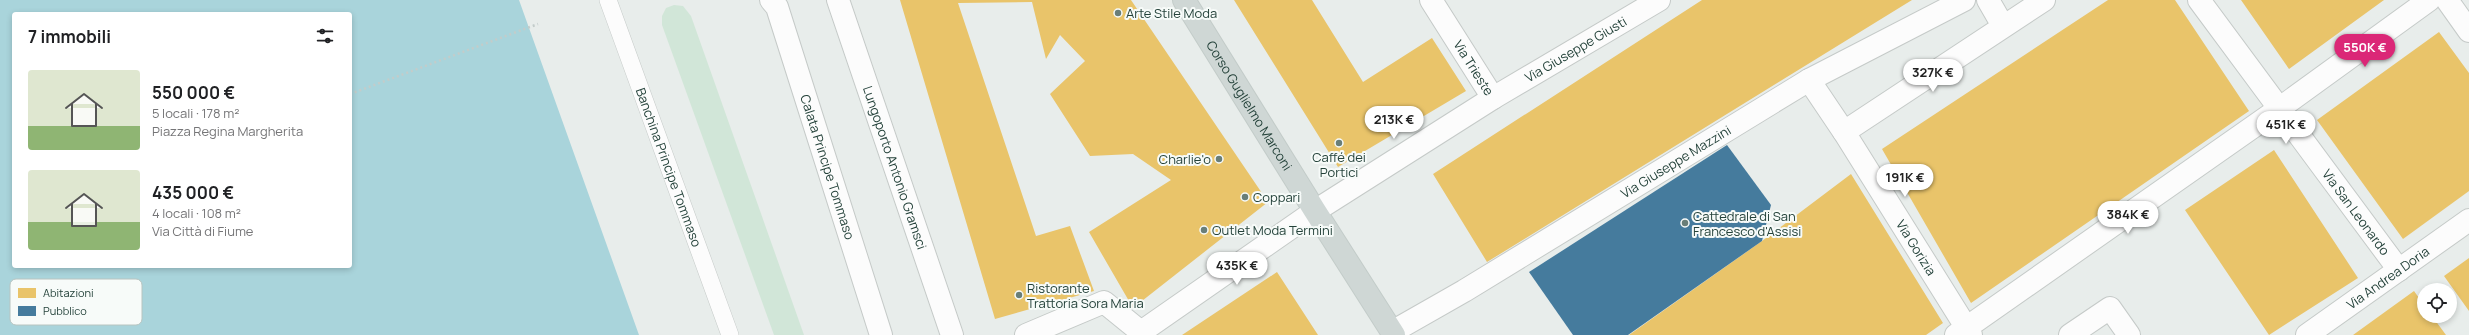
<!DOCTYPE html>
<html lang="it">
<head>
<meta charset="utf-8">
<style>
  :root { --surface:#fff; --page:#f2f2f2; --text:#202124; --muted:#757577; --accent:#db2777 }
  body { margin:0; font-family:Manrope,sans-serif; background:var(--page); color:var(--text); height:100vh; display:flex; flex-direction:column; font-size:15px; white-space:nowrap }
  * { box-sizing:border-box; margin:0 }
  p { font-size:13px; color:var(--muted) }
  .icon { flex:none; width:22px; height:22px; fill:none; stroke:currentColor; stroke-width:2; stroke-linecap:round; stroke-linejoin:round }
  .map { position:relative; flex:1; overflow:hidden }
  .side { position:absolute; left:12px; top:12px; width:340px; height:256px; display:flex; flex-direction:column; background:var(--surface); border-radius:4px; box-shadow:0 2px 6px #0003 }
  .side>* { flex:none }
  .tools { position:absolute; left:2417px; top:283px; display:grid; gap:8px }
  .tools a { display:grid; place-items:center; width:40px; height:40px; border-radius:50%; background:var(--surface); box-shadow:0 2px 6px #0003; font-size:20px }
  .price { position:absolute; translate:-50% -34px; padding:0 9px; border-radius:14px; background:#fff; color:#222; font-size:13px; line-height:26px; filter:drop-shadow(0 1px 2px #0008) }
  .price::after { content:''; position:absolute; left:50%; top:24px; width:12px; height:9px; margin-left:-6px; background:inherit; clip-path:polygon(0 0,100% 0,50% 100%) }
  .price.active { background:var(--accent); color:#fff }
  ul { padding:0; list-style:none }
  li { display:flex; align-items:center; gap:12px; height:100px; padding:0 16px }
  li span { display:grid; place-items:center; flex:none; width:112px; height:80px; border-radius:4px; color:#555 }
  li>.icon { margin-inline-start:auto }
  span .icon { width:48px; height:48px; fill:#fffc; stroke-width:1 }
  li b { font-size:17px }
  h2 { display:flex; justify-content:space-between; align-items:center; height:48px; padding:0 16px; font-size:17px }
  .map>svg:first-child { display:block }
  .green { fill:#d1e6d8 }
  .water { fill:#a9d4db; fill-rule:evenodd }
  .homes { fill:#e9c46a }
  .public { fill:#457b9d }
  .lines { fill:none; stroke-linecap:round; stroke-linejoin:round }
  .lane-casing { stroke:#c5cac8; stroke-width:18 }
  .street-casing { stroke:#c5cac8; stroke-width:24 }
  .primary-casing { stroke:#c3ccc9; stroke-width:24 }
  .path { stroke:#c3ccca; stroke-width:2.5; stroke-dasharray:2 3; stroke-linecap:butt }
  .lane { stroke:#fcfcfc; stroke-width:17 }
  .street { stroke:#fcfcfc; stroke-width:22 }
  .primary { stroke:#cfd7d5; stroke-width:22 }
  .poi-dot { fill:#697e78; stroke:#f7fbf9; stroke-width:1.5 }
  .labels { text-anchor:middle; dominant-baseline:central; stroke-width:4; stroke-linejoin:round; paint-order:stroke }
  .poi-label { font-size:13px; fill:#24423a; stroke:#f7fbf9; text-anchor:start }
  .street-label { font-size:13px; fill:#24423a; stroke:#f7fbf9 }
  .key { fill:#f7fbf9; stroke:#b8c4c0; stroke-width:1 }
  .key-label { font-size:11px; fill:#24423a }
</style>
</head>
<body>
<div class="map">
<svg width="2469" height="335" viewBox="0 0 2469 335">
  <rect width="100%" height="100%" fill="#e8edeb"/>
  <path class="green" d="M 674,5 L 683,6 L 691,16 L 804,335 L 774,335 L 662,25 L 662,16 L 666,8 Z"/>
  <path class="water" d="M 0,0 L 519,0 L 639,335 L 0,335 ZM 14,14 L 350,14 L 350,266 L 14,266 Z"/>
  <path class="homes" d="M 900,0 L 1131,0 L 1268,202 L 1133,308 L 1089,232 L 1171,180 L 1133,154 L 1090,156 L 1050,94 L 1085,61 L 1060,35 L 1046,59 L 1032,2 L 958,3 L 1036,236 L 1070,226 L 1094,291 L 995,319 Z
    M 1234,0 L 1312,0 L 1363,82 L 1432,38 L 1466,91 L 1338,167 Z
    M 1702,0 L 1912,0 L 1487,262 L 1433,174 Z
    M 2108,0 L 2175,0 L 2249,111 L 1971,303 L 1882,149 Z
    M 2241,0 L 2384,0 L 2289,69 Z
    M 2439,32 L 2469,73 L 2469,191 L 2403,239 L 2317,120 Z
    M 2274,150 L 2358,278 L 2269,335 L 2185,210 Z
    M 1851,174 L 1943,323 L 1926,335 L 1629,335 L 1762,241 Z
    M 2469,258 L 2469,311 L 2444,276 Z
    M 1277,272 L 1318,335 L 1182,335 Z
    M 2414,291 L 2424,305 L 2424,316 L 2432,316 L 2446,335 L 2353,335 Z"/>
  <path class="public" d="M 1727,145 L 1771,205 L 1762,241 L 1628,335 L 1573,335 L 1529,272 Z"/>
  <g class="lines">
    <g class="lane-casing">
      <g id="lane">
        <path id="s1" d="M 608,0 L 730,335"/>
      </g>
    </g>
    <g class="street-casing">
      <g id="street">
        <path id="s2" d="M 771,0 L 777,7 L 881,335"/>
        <path id="s3" d="M 838,0 L 952,335"/>
        <path id="s4" d="M 1431,0 L 1493,98"/>
        <path d="M 1988,0 L 2003,26"/>
        <path id="s5" d="M 2199,0 L 2399,270"/>
        <path d="M 2447,0 L 2469,31"/>
        <path id="s6" d="M 1809,80 L 1844,132 L 1971,335"/>
        <path d="M 1844,132 L 2044,0"/>
        <path id="s7" d="M 1392,332 L 1464,291 L 1809,80 L 1964,0"/>
        <path id="s8" d="M 1026,335 L 1104,302 L 1141,332 L 1315,211 L 1493,98 L 1659,0"/>
        <path d="M 1956,335 L 2280,108 L 2429,0"/>
        <path d="M 2070,335 L 2110,308 L 2129,335"/>
        <path id="s9" d="M 2307,335 L 2469,220"/>
      </g>
    </g>
    <g class="primary-casing">
      <g id="primary">
        <path id="s10" d="M 1184,0 L 1315,211 L 1394,335"/>
      </g>
    </g>
    <path class="path" d="M 350,94 L 538,24"/>
    <use href="#lane" class="lane"/>
    <use href="#street" class="street"/>
    <use href="#primary" class="primary"/>
  </g>
  <g class="poi-dot">
    <circle cx="1118" cy="13" r="4"/>
    <circle cx="1339" cy="143" r="4"/>
    <circle cx="1219" cy="159" r="4"/>
    <circle cx="1245" cy="197" r="4"/>
    <circle cx="1685" cy="223" r="4"/>
    <circle cx="1204" cy="230" r="4"/>
    <circle cx="1019" cy="295" r="4"/>
  </g>
  <g class="labels">
    <g class="poi-label">
      <text x="1126" y="13">Arte Stile Moda</text>
      <text x="1339" y="157" text-anchor="middle">Caffé dei<tspan x="1339" dy="15">Portici</tspan></text>
      <text x="1211" y="159" text-anchor="end">Charlie'o</text>
      <text x="1253" y="197">Coppari</text>
      <text x="1693" y="216">Cattedrale di San<tspan x="1693" dy="15">Francesco d'Assisi</tspan></text>
      <text x="1212" y="230">Outlet Moda Termini</text>
      <text x="1027" y="288">Ristorante<tspan x="1027" dy="15">Trattoria Sora Maria</tspan></text>
    </g>
    <g class="street-label">
      <text stroke="none"><textPath href="#s8" startOffset="651">Via Giuseppe Giusti</textPath></text>
      <text stroke="none"><textPath href="#s4" startOffset="80">Via Trieste</textPath></text>
      <text stroke="none"><textPath href="#s10" startOffset="124">Corso Guglielmo Marconi</textPath></text>
      <text stroke="none"><textPath href="#s7" startOffset="331">Via Giuseppe Mazzini</textPath></text>
      <text stroke="none"><textPath href="#s2" startOffset="177">Calata Principe Tommaso</textPath></text>
      <text stroke="none"><textPath href="#s1" startOffset="178">Banchina Principe Tommaso</textPath></text>
      <text stroke="none"><textPath href="#s3" startOffset="177">Lungoporto Antonio Gramsci</textPath></text>
      <text stroke="none"><textPath href="#s5" startOffset="264">Via San Leonardo</textPath></text>
      <text stroke="none"><textPath href="#s6" startOffset="199">Via Gorizia</textPath></text>
      <text stroke="none"><textPath href="#s9" startOffset="99">Via Andrea Doria</textPath></text>
    </g>
  </g>
  <rect x="10" y="279" width="132" height="46" rx="6" class="key"/>
  <rect x="18" y="288" width="18" height="10" fill="#e9c46a"/>
  <rect x="18" y="306" width="18" height="10" fill="#457b9d"/>
  <g class="key-label">
    <text x="43" y="297">Abitazioni</text>
    <text x="43" y="315">Pubblico</text>
  </g>
</svg>
<div class="tools">
<a><svg class="icon" aria-label="locate" viewBox="0 0 24 24"><circle cx="12" cy="12" r="6"/><path d="M12 2v4M12 18v4M2 12h4M18 12h4"/></svg></a>
</div>
<b class="price active" style="left:2365px;top:68px">550K €</b>
<b class="price" style="left:1933px;top:93px">327K €</b>
<b class="price" style="left:1394px;top:140px">213K €</b>
<b class="price" style="left:2286px;top:145px">451K €</b>
<b class="price" style="left:1905px;top:198px">191K €</b>
<b class="price" style="left:2128px;top:235px">384K €</b>
<b class="price" style="left:1237px;top:286px">435K €</b>
<section class="side">
<h2>7 immobili<svg class="icon" aria-label="filters" viewBox="0 0 24 24"><path d="M4 7h16M4 17h16"/><circle cx="9" cy="7" r="2"/><circle cx="15" cy="17" r="2"/></svg></h2>
<ul>
<li><span style="background:linear-gradient(#dfe7d0 70%,#8fb573 0)"><svg class="icon" aria-label="home" viewBox="0 0 24 24"><path d="M3 11l9-7 9 7M6 9v11h12V9"/></svg></span><div><b>550 000 €</b><p>5 locali · 178 m²</p><p>Piazza Regina Margherita</p></div></li>
<li><span style="background:linear-gradient(#dfe7d0 65%,#8fb573 0)"><svg class="icon" aria-label="home" viewBox="0 0 24 24"><path d="M3 11l9-7 9 7M6 9v11h12V9"/></svg></span><div><b>435 000 €</b><p>4 locali · 108 m²</p><p>Via Città di Fiume</p></div></li>
</ul>
</section>
</div>
</body>
</html>
